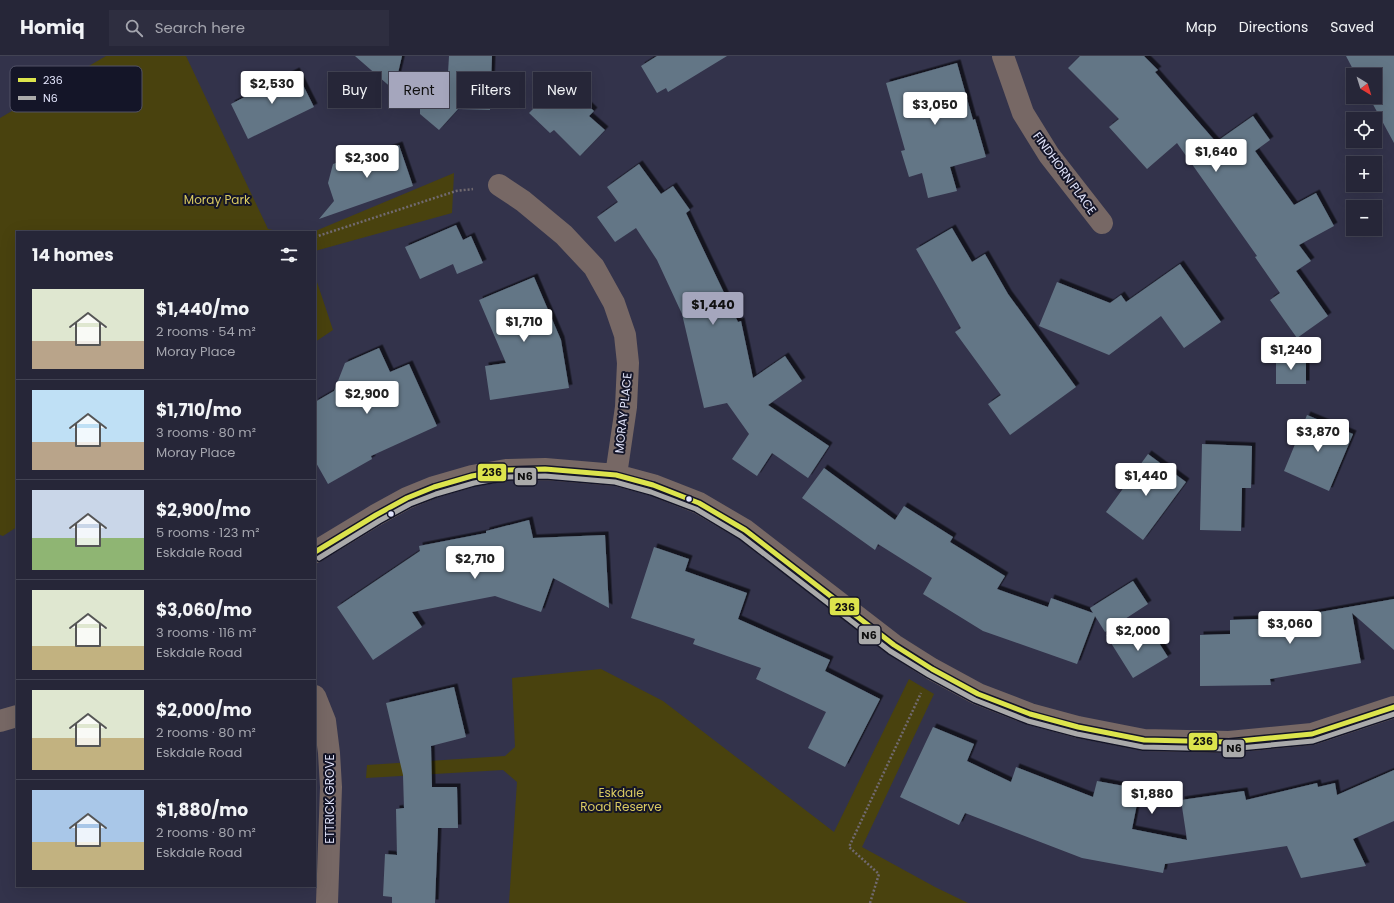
<!DOCTYPE html>
<html lang="en">
<head>
<meta charset="utf-8">
<style>
  :root { --surface:#262638; --page:#2e2e40; --text:#f1f3f6; --muted:#a4a5ae; --line:#424353; --accent:#a5a6bd }
  body { margin:0; font-family:Poppins,sans-serif; background:var(--page); color:var(--text); height:100vh; display:flex; flex-direction:column; font-size:15px; white-space:nowrap }
  * { box-sizing:border-box; margin:0 }
  p { font-size:13px; color:var(--muted) }
  .icon { flex:none; width:22px; height:22px; fill:none; stroke:currentColor; stroke-width:2; stroke-linecap:round; stroke-linejoin:round }
  .map { position:relative; flex:1; overflow:hidden }
  .sheet { position:absolute; left:16px; top:175px; width:300px; height:656px; display:flex; flex-direction:column; background:var(--surface); border-radius:0px; box-shadow:0 4px 16px #0002,0 0 0 1px var(--line) }
  .sheet>* { flex:none }
  .hud { position:absolute; left:328px; top:16px; width:380px; height:36px; display:flex; gap:8px }
  .needle { width:26px; rotate:142deg }
  .buttons { position:absolute; left:1346px; top:12px; display:grid; gap:8px }
  .buttons a { display:grid; place-items:center; width:36px; height:36px; border-radius:0px; background:var(--surface); box-shadow:0 4px 16px #0002,0 0 0 1px var(--line); font-size:20px }
  .price { position:absolute; translate:-50% -34px; padding:0 9px; border-radius:4px; background:#fff; color:#222; font-size:13px; line-height:26px; filter:drop-shadow(0 1px 2px #0008) }
  .price::after { content:''; position:absolute; left:50%; top:24px; width:12px; height:9px; margin-left:-6px; background:inherit; clip-path:polygon(0 0,100% 0,50% 100%) }
  .price.on { background:var(--accent); color:#111 }
  ul { padding:0; list-style:none }
  li { display:flex; align-items:center; gap:12px; height:100px; padding:0 16px }
  li+li { border-top:1px solid var(--line) }
  li span { display:grid; place-items:center; flex:none; width:112px; height:80px; border-radius:0px; color:#555 }
  li>.icon { margin-inline-start:auto }
  span .icon { width:48px; height:48px; fill:#fffc; stroke-width:1 }
  li b { font-size:17px }
  h2 { display:flex; justify-content:space-between; align-items:center; height:48px; padding:0 16px; font-size:17px }
  .chip { padding:0 14px; border-radius:0px; background:var(--surface); box-shadow:0 4px 16px #0002,0 0 0 1px var(--line); font-size:14px; line-height:36px }
  .chip.on { background:var(--accent); color:#111 }
  header { display:flex; align-items:center; gap:24px; box-sizing:border-box; height:56px; padding:0 20px; background:var(--surface); border-bottom:1px solid var(--line) }
  header strong { font-size:19px }
  nav { display:flex; gap:22px; margin-inline-start:auto; font-size:14px }
  .search { width:280px; height:36px; background:var(--page); display:flex; align-items:center; gap:10px; box-sizing:border-box; padding:0 14px; border-radius:0px; color:var(--muted); font-size:15px }
  .map>svg:first-child { display:block }
  .green { fill:#49420e }
  .building { fill:#647686; filter:url(#shadow) }
  .lines { fill:none; stroke-linecap:round; stroke-linejoin:round }
  .path { stroke:#716a70; stroke-width:2.5; stroke-dasharray:2 2; stroke-linecap:butt }
  .minor { stroke:#776865; stroke-width:22 }
  .bus-1-casing { stroke:#141528; stroke-width:8 }
  .bus-2-casing { stroke:#141528; stroke-width:8 }
  .bus-1 { stroke:#dce44c; stroke-width:5 }
  .bus-2 { stroke:#aaa; stroke-width:5 }
  .bus-dot { fill:#e2e4fb; stroke:#141528; stroke-width:1.5 }
  .labels { text-anchor:middle; dominant-baseline:central; stroke-width:4; stroke-linejoin:round; paint-order:stroke }
  .street-label { font-size:12px; fill:#e2e4fb; stroke:#141528 }
  .park-label { font-size:12px; fill:#daca61; stroke:#141528 }
  .key { fill:#141528; stroke:#525367; stroke-width:1 }
  .key-label { font-size:11px; fill:#e2e4fb }
  .line-badge { stroke:#141528; stroke-width:1.5 }
  .pale-badge-label { font-size:11px; text-anchor:middle; font-weight:bold; fill:#111 }
</style>
</head>
<body>
<header>
<strong>Homiq</strong>
<div class="search"><svg class="icon" aria-label="search" viewBox="0 0 24 24"><circle cx="10" cy="10" r="6"/><path d="M15 15l6 6"/></svg>Search here</div>
<nav><a>Map</a><a>Directions</a><a>Saved</a></nav>
</header>
<div class="map">
<svg width="1394" height="847" viewBox="0 0 1394 847">
  <defs>
    <filter id="shadow"><feDropShadow dx="3.5" dy="-3.5" stdDeviation="0" flood-color="#0009"/></filter>
  </defs>
  <rect width="100%" height="100%" fill="#33334b"/>
  <path class="green" d="M 106,0 L 186,0 L 268,173 L 282,176 L 17,176 L 17,471 L 3,480 L 0,479 L 0,62 Z
    M 454,117 L 452,157 L 315,195 L 315,176 L 313,176 Z
    M 315,220 L 333,274 L 315,286 Z
    M 601,613 L 663,645 L 834,776 L 909,623 L 934,638 L 862,791 L 935,831 L 968,847 L 509,847 L 517,726 L 503,714 L 366,722 L 367,709 L 505,700 L 515,691 L 512,622 Z"/>
  <path class="building" d="M 355,0 L 402,0 L 394,34 Z
    M 449,0 L 492,0 L 490,54 L 458,53 L 439,74 L 420,58 L 420,48 L 448,17 Z
    M 657,0 L 727,0 L 668,36 L 666,32 L 657,37 L 641,10 Z
    M 1080,0 L 1144,0 L 1158,14 L 1155,16 L 1216,86 L 1253,60 L 1270,84 L 1255,95 L 1294,149 L 1316,137 L 1334,170 L 1299,189 L 1311,205 L 1296,215 L 1328,260 L 1297,282 L 1270,244 L 1280,237 L 1255,201 L 1257,200 L 1177,87 L 1147,113 L 1109,71 L 1119,63 L 1068,12 Z
    M 1346,0 L 1394,0 L 1394,87 L 1369,41 L 1375,41 L 1375,19 L 1356,19 Z
    M 957,7 L 973,64 L 975,63 L 986,101 L 950,111 L 957,135 L 928,142 L 922,117 L 909,121 L 901,95 L 905,94 L 886,27 Z
    M 296,15 L 314,51 L 248,83 L 231,48 Z
    M 566,28 L 594,55 L 589,60 L 605,74 L 580,100 L 554,74 L 550,77 L 529,57 L 548,38 L 552,42 Z
    M 399,89 L 413,130 L 319,163 L 334,145 L 328,127 L 333,108 L 353,101 L 354,105 Z
    M 639,108 L 661,138 L 673,130 L 690,154 L 686,157 L 738,266 L 741,265 L 753,322 L 785,300 L 802,325 L 768,349 L 829,390 L 808,422 L 772,397 L 757,420 L 732,403 L 749,378 L 727,347 L 704,352 L 682,258 L 657,204 L 636,172 L 615,186 L 597,161 L 618,146 L 607,131 Z
    M 456,169 L 463,184 L 471,180 L 483,207 L 457,218 L 453,208 L 420,223 L 405,191 Z
    M 952,172 L 972,206 L 985,198 L 1008,238 L 1076,331 L 1010,379 L 988,348 L 1001,339 L 955,276 L 961,272 L 916,193 Z
    M 1180,208 L 1221,266 L 1184,292 L 1161,260 L 1109,299 L 1039,270 L 1057,226 L 1110,247 L 1121,239 L 1126,246 Z
    M 534,221 L 561,284 L 569,332 L 490,344 L 485,310 L 506,307 L 479,244 Z
    M 379,292 L 390,316 L 409,308 L 437,370 L 371,400 L 372,403 L 328,428 L 315,405 L 315,346 L 334,335 L 345,307 Z
    M 1276,302 L 1306,302 L 1306,328 L 1276,328 Z
    M 1307,359 L 1353,378 L 1329,435 L 1284,415 Z
    M 1202,388 L 1252,390 L 1251,432 L 1242,432 L 1241,475 L 1200,474 Z
    M 1148,398 L 1186,426 L 1143,484 L 1106,456 Z
    M 824,412 L 895,464 L 904,450 L 953,481 L 950,486 L 1005,520 L 997,533 L 1048,551 L 1051,542 L 1093,557 L 1090,552 L 1133,525 L 1148,548 L 1105,576 L 1095,560 L 1077,608 L 983,575 L 923,538 L 932,522 L 878,488 L 875,494 L 802,442 Z
    M 529,464 L 533,482 L 605,479 L 609,552 L 553,522 L 541,556 L 495,540 L 412,556 L 422,571 L 373,604 L 337,551 L 420,495 L 419,490 L 486,477 L 486,475 Z
    M 654,491 L 689,503 L 685,515 L 747,537 L 738,563 L 830,604 L 825,615 L 880,643 L 845,711 L 808,692 L 826,656 L 756,623 L 761,612 L 693,588 L 695,583 L 631,562 Z
    M 1394,543 L 1394,594 L 1352,557 L 1361,607 L 1270,623 L 1271,629 L 1200,630 L 1200,579 L 1230,578 L 1230,564 L 1286,562 Z
    M 1106,579 L 1154,579 L 1168,601 L 1133,622 Z
    M 454,631 L 466,681 L 431,690 L 432,731 L 457,731 L 458,772 L 438,772 L 435,847 L 392,847 L 392,841 L 383,840 L 385,798 L 397,799 L 396,753 L 404,752 L 403,719 L 386,647 Z
    M 933,671 L 974,688 L 967,705 L 1011,726 L 1016,711 L 1093,741 L 1097,725 L 1140,733 L 1132,773 L 1187,784 L 1181,744 L 1244,735 L 1246,744 L 1317,727 L 1318,731 L 1335,727 L 1337,739 L 1394,714 L 1394,765 L 1353,783 L 1366,810 L 1301,822 L 1287,790 L 1165,808 L 1163,817 L 1082,802 L 965,757 L 959,769 L 900,741 Z"/>
  <g class="lines">
    <path class="path" d="M 315,181 L 456,135 L 473,133
      M 870,847 L 879,818 L 849,791 L 921,637"/>
    <path class="minor" d="M 1003,0 L 1023,57 L 1049,99 L 1102,167
      M 499,129 L 523,145 L 564,179 L 594,211 L 614,247 L 625,279 L 628,307 L 626,351 L 616,419
      M 315,496 L 376,459 L 407,442 L 434,431 L 472,420 L 506,414 L 545,413 L 616,419 L 653,429 L 699,447 L 745,474 L 894,589 L 932,613 L 978,638 L 1030,658 L 1078,671 L 1144,684 L 1229,686 L 1312,678 L 1394,651
      M 315,640 L 325,665 L 329,697 L 331,731 L 327,847
      M 0,665 L 17,660"/>
    <g class="bus-1-casing">
      <path id="bus-1" d="M 315,496 L 376,459 L 407,442 L 434,431 L 472,420 L 506,414 L 545,413 L 616,419 L 653,429 L 699,447 L 745,474 L 894,589 L 932,613 L 978,638 L 1030,658 L 1078,671 L 1144,684 L 1229,686 L 1312,678 L 1394,651"/>
    </g>
    <g class="bus-2-casing">
      <path id="bus-2" d="M 319,502 L 379,465 L 410,448 L 436,438 L 474,427 L 507,421 L 545,420 L 615,426 L 651,436 L 696,453 L 741,480 L 890,595 L 929,619 L 975,644 L 1028,665 L 1077,678 L 1143,691 L 1229,693 L 1313,685 L 1394,658"/>
    </g>
    <use href="#bus-1" class="bus-1"/>
    <use href="#bus-2" class="bus-2"/>
  </g>
  <g class="bus-dot">
    <circle cx="689" cy="443" r="3.5"/>
    <circle cx="391" cy="458" r="3.5"/>
  </g>
  <g class="labels">
    <g class="street-label">
      <text transform="translate(1065 117) rotate(54)">FINDHORN PLACE</text>
      <text transform="translate(623 357) rotate(-84)">MORAY PLACE</text>
      <text transform="translate(329 743) rotate(-90)">ETTRICK GROVE</text>
    </g>
    <g class="park-label">
      <text x="217" y="143">Moray Park</text>
      <text x="621" y="736">Eskdale<tspan x="621" dy="14">Road Reserve</tspan></text>
    </g>
  </g>
  <rect x="10" y="10" width="132" height="46" rx="6" class="key"/>
  <rect x="18" y="22" width="18" height="4" fill="#dce44c"/>
  <rect x="18" y="40" width="18" height="4" fill="#aaa"/>
  <g class="key-label">
    <text x="43" y="28">236</text>
    <text x="43" y="46">N6</text>
  </g>
  <g class="line-badge">
    <rect x="477" y="407" width="30" height="19" rx="4" fill="#dce44c"/>
    <rect x="514" y="411" width="23" height="19" rx="4" fill="#aaa"/>
    <rect x="829" y="541" width="31" height="19" rx="4" fill="#dce44c"/>
    <rect x="858" y="569" width="23" height="20" rx="4" fill="#aaa"/>
    <rect x="1188" y="676" width="30" height="19" rx="4" fill="#dce44c"/>
    <rect x="1222" y="683" width="23" height="19" rx="4" fill="#aaa"/>
  </g>
  <g class="pale-badge-label">
    <text x="492" y="420">236</text>
    <text x="525" y="424">N6</text>
    <text x="845" y="555">236</text>
    <text x="869" y="583">N6</text>
    <text x="1203" y="689">236</text>
    <text x="1234" y="696">N6</text>
  </g>
</svg>
<div class="buttons">
<a><svg class="needle" viewBox="-14 -14 28 28"><path d="M0-13l5 13h-10z" fill="#e53935"/><path d="M0 13l5-13h-10z" fill="#a4a5ae"/></svg></a>
<a><svg class="icon" aria-label="locate" viewBox="0 0 24 24"><circle cx="12" cy="12" r="6"/><path d="M12 2v4M12 18v4M2 12h4M18 12h4"/></svg></a>
<a>+</a>
<a>−</a>
</div>
<b class="price" style="left:272px;top:49px">$2,530</b>
<b class="price" style="left:935px;top:70px">$3,050</b>
<b class="price" style="left:1216px;top:117px">$1,640</b>
<b class="price" style="left:367px;top:123px">$2,300</b>
<b class="price on" style="left:713px;top:270px">$1,440</b>
<b class="price" style="left:524px;top:287px">$1,710</b>
<b class="price" style="left:1291px;top:315px">$1,240</b>
<b class="price" style="left:367px;top:359px">$2,900</b>
<b class="price" style="left:1318px;top:397px">$3,870</b>
<b class="price" style="left:1146px;top:441px">$1,440</b>
<b class="price" style="left:475px;top:524px">$2,710</b>
<b class="price" style="left:1290px;top:589px">$3,060</b>
<b class="price" style="left:1138px;top:596px">$2,000</b>
<b class="price" style="left:1152px;top:759px">$1,880</b>
<div class="hud">
<a class="chip">Buy</a>
<a class="chip on">Rent</a>
<a class="chip">Filters</a>
<a class="chip">New</a>
</div>
<section class="sheet">
<h2>14 homes<svg class="icon" aria-label="filters" viewBox="0 0 24 24"><path d="M4 7h16M4 17h16"/><circle cx="9" cy="7" r="2"/><circle cx="15" cy="17" r="2"/></svg></h2>
<ul>
<li><span style="background:linear-gradient(#dfe7d0 65%,#b9a48a 0)"><svg class="icon" aria-label="home" viewBox="0 0 24 24"><path d="M3 11l9-7 9 7M6 9v11h12V9"/></svg></span><div><b>$1,440/mo</b><p>2 rooms · 54 m²</p><p>Moray Place</p></div></li>
<li><span style="background:linear-gradient(#bfe0f5 65%,#b9a48a 0)"><svg class="icon" aria-label="home" viewBox="0 0 24 24"><path d="M3 11l9-7 9 7M6 9v11h12V9"/></svg></span><div><b>$1,710/mo</b><p>3 rooms · 80 m²</p><p>Moray Place</p></div></li>
<li><span style="background:linear-gradient(#c9d6e8 60%,#8fb573 0)"><svg class="icon" aria-label="home" viewBox="0 0 24 24"><path d="M3 11l9-7 9 7M6 9v11h12V9"/></svg></span><div><b>$2,900/mo</b><p>5 rooms · 123 m²</p><p>Eskdale Road</p></div></li>
<li><span style="background:linear-gradient(#dfe7d0 70%,#c2b280 0)"><svg class="icon" aria-label="home" viewBox="0 0 24 24"><path d="M3 11l9-7 9 7M6 9v11h12V9"/></svg></span><div><b>$3,060/mo</b><p>3 rooms · 116 m²</p><p>Eskdale Road</p></div></li>
<li><span style="background:linear-gradient(#dfe7d0 60%,#c2b280 0)"><svg class="icon" aria-label="home" viewBox="0 0 24 24"><path d="M3 11l9-7 9 7M6 9v11h12V9"/></svg></span><div><b>$2,000/mo</b><p>2 rooms · 80 m²</p><p>Eskdale Road</p></div></li>
<li><span style="background:linear-gradient(#a9c7e8 65%,#c2b280 0)"><svg class="icon" aria-label="home" viewBox="0 0 24 24"><path d="M3 11l9-7 9 7M6 9v11h12V9"/></svg></span><div><b>$1,880/mo</b><p>2 rooms · 80 m²</p><p>Eskdale Road</p></div></li>
</ul>
</section>
</div>
</body>
</html>
